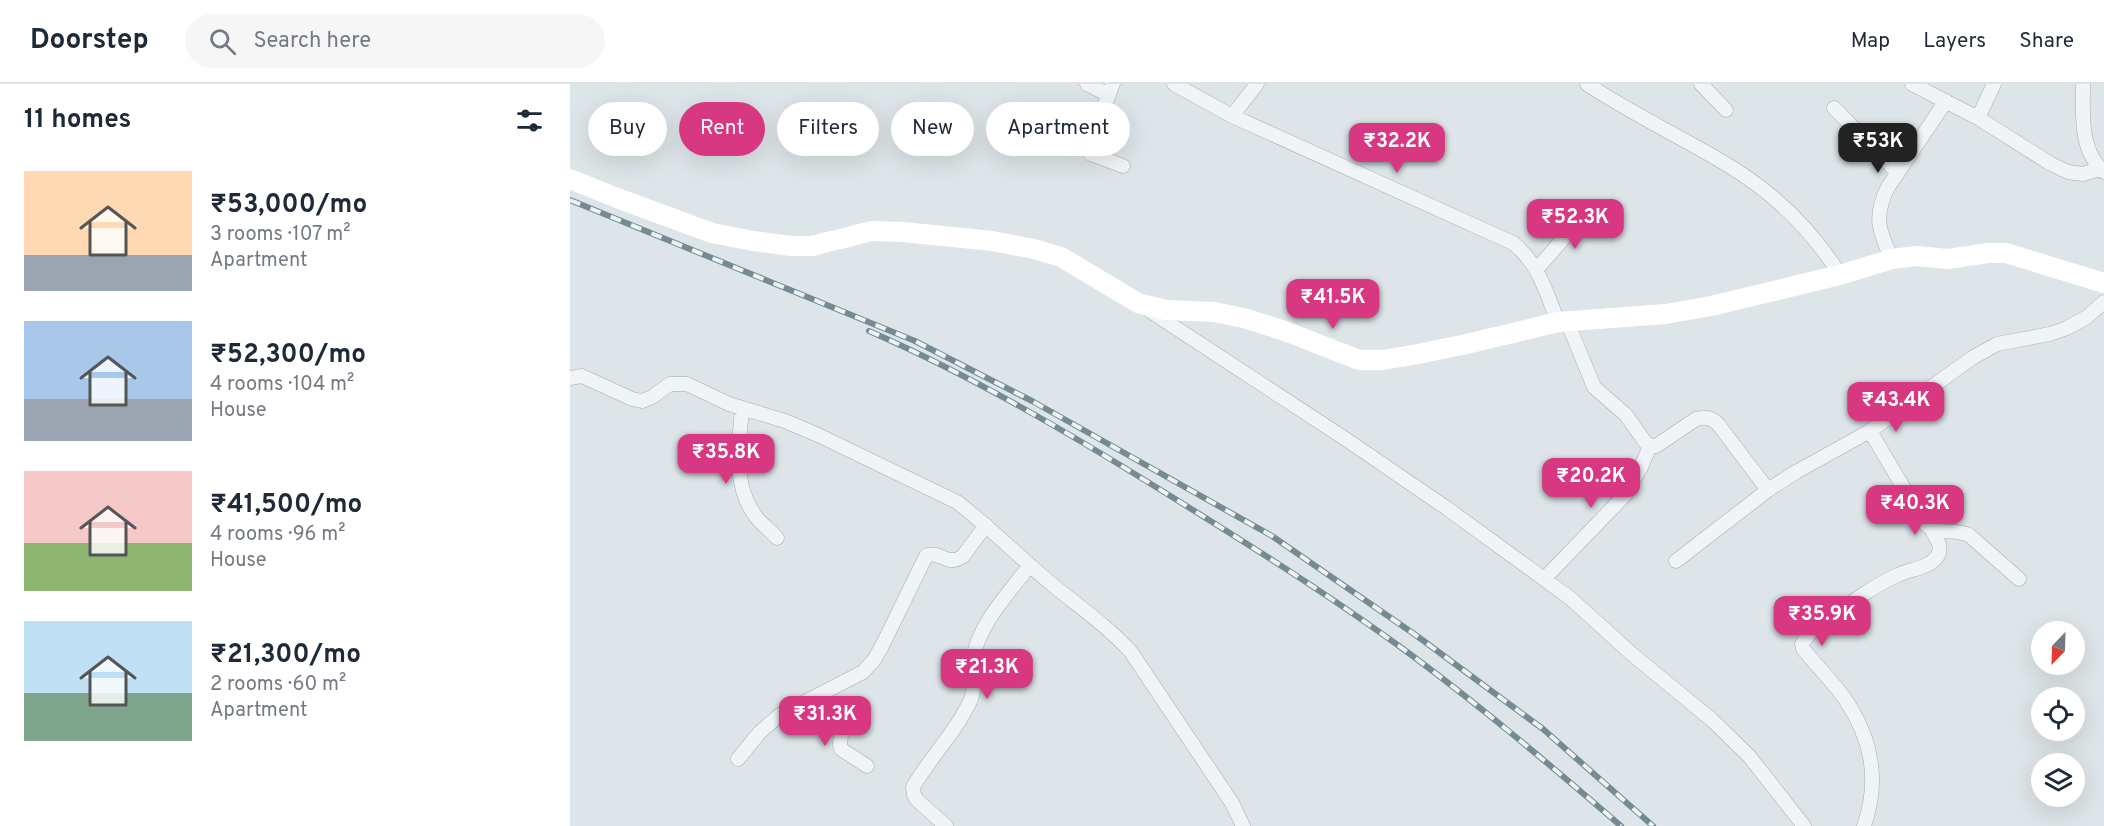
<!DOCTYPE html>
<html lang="en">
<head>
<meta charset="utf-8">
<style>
  :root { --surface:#fff; --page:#f6f6f7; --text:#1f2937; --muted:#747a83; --line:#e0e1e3; --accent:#d83781 }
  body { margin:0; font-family:Overpass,sans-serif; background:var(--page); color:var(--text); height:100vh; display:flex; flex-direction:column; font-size:22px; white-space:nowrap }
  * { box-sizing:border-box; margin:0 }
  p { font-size:20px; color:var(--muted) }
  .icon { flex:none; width:33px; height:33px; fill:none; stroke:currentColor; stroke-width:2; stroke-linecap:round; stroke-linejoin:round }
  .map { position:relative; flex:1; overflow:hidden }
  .sheet { display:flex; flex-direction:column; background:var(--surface); width:570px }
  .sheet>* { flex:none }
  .top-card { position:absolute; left:18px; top:18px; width:570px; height:54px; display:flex; gap:12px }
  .needle { width:39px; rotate:203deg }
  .controls { position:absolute; left:1461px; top:537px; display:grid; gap:12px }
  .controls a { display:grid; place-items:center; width:54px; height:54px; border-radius:50%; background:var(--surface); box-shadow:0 6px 24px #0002; font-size:30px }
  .price { position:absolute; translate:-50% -51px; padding:0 14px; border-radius:12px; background:var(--accent); color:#fff; font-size:20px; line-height:39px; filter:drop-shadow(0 2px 3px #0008) }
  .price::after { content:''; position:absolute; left:50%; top:36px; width:18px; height:14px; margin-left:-9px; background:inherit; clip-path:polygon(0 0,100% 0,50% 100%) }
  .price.selected { background:#222; color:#fff }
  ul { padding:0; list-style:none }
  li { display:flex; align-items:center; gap:18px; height:150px; padding:0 24px }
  li span { display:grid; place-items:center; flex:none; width:168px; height:120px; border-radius:0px; color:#555 }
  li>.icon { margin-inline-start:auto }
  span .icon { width:72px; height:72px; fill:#fffc; stroke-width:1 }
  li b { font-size:26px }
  h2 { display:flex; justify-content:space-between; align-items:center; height:72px; padding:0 24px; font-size:26px }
  .tag { padding:0 21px; border-radius:27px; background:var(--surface); box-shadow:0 6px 24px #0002; font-size:21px; line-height:54px }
  .tag.selected { background:var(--accent); color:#fff }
  header { display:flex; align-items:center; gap:36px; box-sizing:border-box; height:84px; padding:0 30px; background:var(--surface); border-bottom:2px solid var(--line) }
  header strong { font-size:28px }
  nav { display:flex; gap:33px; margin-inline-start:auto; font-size:21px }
  .search { width:420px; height:54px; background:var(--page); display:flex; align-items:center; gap:15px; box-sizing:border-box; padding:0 21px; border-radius:33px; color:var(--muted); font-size:22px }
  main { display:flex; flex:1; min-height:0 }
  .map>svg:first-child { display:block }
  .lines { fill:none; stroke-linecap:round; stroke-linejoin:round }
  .street-casing { stroke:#a2adb2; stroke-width:15 }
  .street { stroke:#f0f4f6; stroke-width:14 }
  .secondary { stroke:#fff; stroke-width:20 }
  .rail-casing { stroke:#758a93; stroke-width:6 }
  .rail { stroke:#ecf3f6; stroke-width:4; stroke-dasharray:11; stroke-linecap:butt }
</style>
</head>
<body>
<header>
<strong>Doorstep</strong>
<div class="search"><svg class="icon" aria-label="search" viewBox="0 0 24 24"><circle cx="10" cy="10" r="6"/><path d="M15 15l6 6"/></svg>Search here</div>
<nav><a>Map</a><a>Layers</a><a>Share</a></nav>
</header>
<main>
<section class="sheet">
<h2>11 homes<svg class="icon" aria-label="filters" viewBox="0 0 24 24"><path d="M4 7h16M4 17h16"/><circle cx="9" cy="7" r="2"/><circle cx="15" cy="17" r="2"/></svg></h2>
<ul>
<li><span style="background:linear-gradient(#ffd9b3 70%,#9aa5b1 0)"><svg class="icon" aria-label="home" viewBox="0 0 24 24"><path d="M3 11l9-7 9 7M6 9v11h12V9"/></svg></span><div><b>₹53,000/mo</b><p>3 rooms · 107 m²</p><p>Apartment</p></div></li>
<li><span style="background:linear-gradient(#a9c7e8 65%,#9aa5b1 0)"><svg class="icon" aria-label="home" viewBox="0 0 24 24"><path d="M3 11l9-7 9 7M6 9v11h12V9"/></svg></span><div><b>₹52,300/mo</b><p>4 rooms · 104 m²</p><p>House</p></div></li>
<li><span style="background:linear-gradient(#f6c9c9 60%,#8fb573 0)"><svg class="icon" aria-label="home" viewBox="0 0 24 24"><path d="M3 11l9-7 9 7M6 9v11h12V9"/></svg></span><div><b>₹41,500/mo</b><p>4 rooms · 96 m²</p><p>House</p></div></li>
<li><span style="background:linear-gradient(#bfe0f5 60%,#7fa58c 0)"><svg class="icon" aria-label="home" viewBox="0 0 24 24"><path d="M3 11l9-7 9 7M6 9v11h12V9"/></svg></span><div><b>₹21,300/mo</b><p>2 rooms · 60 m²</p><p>Apartment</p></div></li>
</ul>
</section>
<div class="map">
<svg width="1534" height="742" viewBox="0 0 1534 742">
  <rect width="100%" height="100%" fill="#dde5e8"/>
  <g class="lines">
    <g class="street-casing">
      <path id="street" d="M 517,0 L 539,11
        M 543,0 L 517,66 L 521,70 L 553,82
        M 604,0 L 662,32 L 943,159 C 969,180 976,208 988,238
        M 1017,0 C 1062,30 1111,53 1156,80 C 1203,108 1242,146 1270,191
        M 1131,0 L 1156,26
        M 1342,0 L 1408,34 L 1481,80 L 1498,88 L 1513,90 L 1530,85
        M 1513,0 C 1513,30 1509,66 1534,88
        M 1264,24 L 1328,89
        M 662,32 L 687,0
        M 1408,34 L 1424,0
        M 1322,175 C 1309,147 1303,133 1318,103 L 1376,17
        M 967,185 L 1019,125
        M 580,227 L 777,356 L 878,425 L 1000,514 L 1063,571 L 1142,636 L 1179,672 L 1234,742
        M 997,237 L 1024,303 L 1056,331 L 1075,358 L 1080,362 L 1086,362 L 1126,335 C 1136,332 1141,334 1148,340 L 1198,406
        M 0,294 L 12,292 L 62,315 L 72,317 L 82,313 L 100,300 L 117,300 L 159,320 L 215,337 L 248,351 L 387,418 C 421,444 451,475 484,502 C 511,524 537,542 561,568 L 662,719 L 673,742
        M 172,325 C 169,361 162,403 187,434 C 193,441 201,447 207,454
        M 1300,347 L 1355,440 C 1370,452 1383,444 1399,451 L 1449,495
        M 1106,477 L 1198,406 L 1226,388 L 1300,347 L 1402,274 L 1427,260 L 1480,250 L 1497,244 L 1517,233 L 1534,218
        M 974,495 L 1055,411 L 1071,383 L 1080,362
        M 247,612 C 280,629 273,626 270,661 L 271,665 L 297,682
        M 168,675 L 190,648 L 210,631 L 293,588 L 304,576 L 312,562 L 356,472 C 369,465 377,484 393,472 L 416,441
        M 376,742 L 347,716 L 344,711 L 343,703 C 361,672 387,647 401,615 C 407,601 400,588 403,574 C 410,538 439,509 460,481
        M 1294,742 C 1310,696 1302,655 1275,615 C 1263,598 1247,582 1233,565 L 1232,560 L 1239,550 C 1267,530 1296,505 1328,491 C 1340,485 1356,485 1366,474 C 1374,465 1367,454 1361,445"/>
    </g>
    <use href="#street" class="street"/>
    <path class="secondary" d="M 0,95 L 47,114 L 142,149 L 183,157 L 221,162 L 242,162 L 302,147 L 333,148 L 422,157 L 464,165 L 491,173 L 568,219 L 596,226 L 644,228 L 674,234 L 715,247 L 789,276 L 813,276 L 848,270 L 901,259 L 988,238 L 1096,230 L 1141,222 L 1270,191 L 1322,175 L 1346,172 L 1378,175 L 1418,169 L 1436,169 L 1534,199"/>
    <g class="rail-casing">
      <path id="rail" d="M 0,116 L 345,257 L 462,317 L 702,452 L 847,552 L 973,645 L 1083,742
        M 299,247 C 402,292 499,349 594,408 C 673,457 753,507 829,562 C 906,618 979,680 1051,742"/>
    </g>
    <use href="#rail" class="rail"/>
  </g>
</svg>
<div class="controls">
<a><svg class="needle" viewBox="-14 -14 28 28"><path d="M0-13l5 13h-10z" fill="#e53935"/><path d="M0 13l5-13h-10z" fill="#747a83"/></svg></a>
<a><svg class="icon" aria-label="locate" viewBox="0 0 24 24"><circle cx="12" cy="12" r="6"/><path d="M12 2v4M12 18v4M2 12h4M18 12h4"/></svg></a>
<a><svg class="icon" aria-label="layers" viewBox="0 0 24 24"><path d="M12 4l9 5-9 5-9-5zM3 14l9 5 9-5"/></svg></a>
</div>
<b class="price" style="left:827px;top:90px">₹32.2K</b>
<b class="price selected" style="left:1308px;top:90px">₹53K</b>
<b class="price" style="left:1005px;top:166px">₹52.3K</b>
<b class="price" style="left:763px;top:246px">₹41.5K</b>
<b class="price" style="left:1326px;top:349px">₹43.4K</b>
<b class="price" style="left:156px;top:401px">₹35.8K</b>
<b class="price" style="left:1021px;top:425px">₹20.2K</b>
<b class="price" style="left:1345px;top:452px">₹40.3K</b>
<b class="price" style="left:1252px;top:563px">₹35.9K</b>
<b class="price" style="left:417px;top:616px">₹21.3K</b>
<b class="price" style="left:255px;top:663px">₹31.3K</b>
<div class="top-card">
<a class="tag">Buy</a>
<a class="tag selected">Rent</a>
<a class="tag">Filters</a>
<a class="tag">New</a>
<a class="tag">Apartment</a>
</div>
</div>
</main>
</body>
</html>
